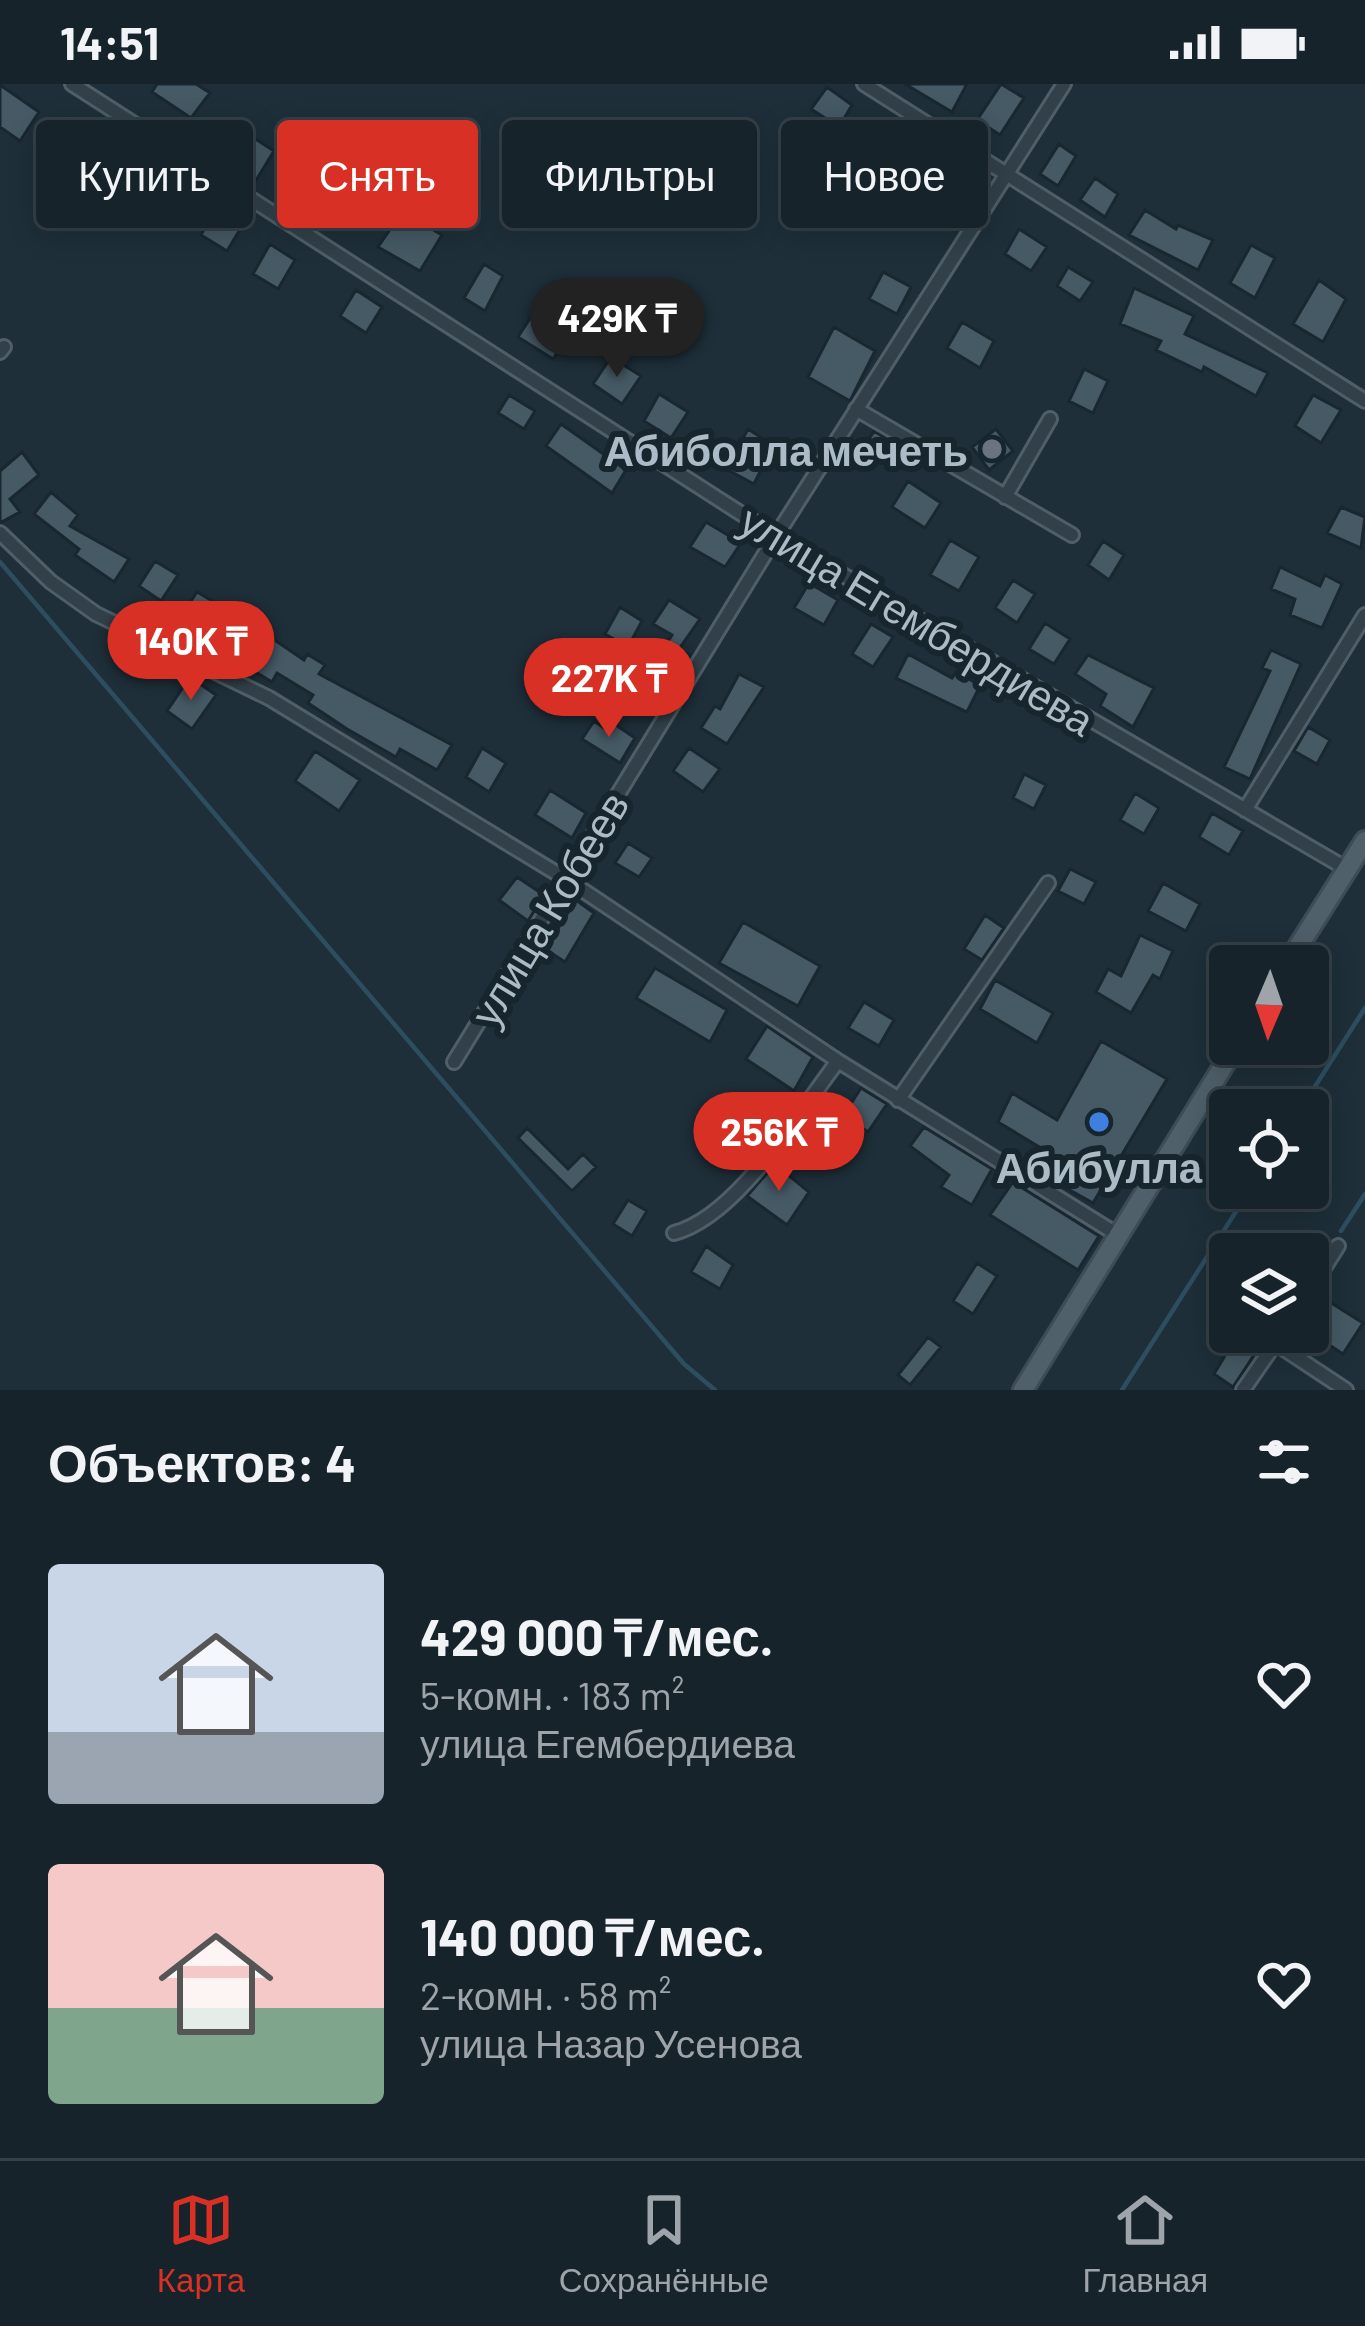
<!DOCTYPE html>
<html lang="ru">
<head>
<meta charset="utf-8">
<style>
  :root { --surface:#16232b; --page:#1f2b33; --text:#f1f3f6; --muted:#9ea4a9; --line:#354047; --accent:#d93025 }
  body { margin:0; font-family:Barlow,sans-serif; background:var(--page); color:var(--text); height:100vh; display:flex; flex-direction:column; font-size:45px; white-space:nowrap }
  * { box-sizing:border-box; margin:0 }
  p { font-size:39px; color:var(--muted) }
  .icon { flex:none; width:66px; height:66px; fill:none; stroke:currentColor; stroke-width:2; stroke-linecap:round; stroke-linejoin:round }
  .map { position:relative; height:1306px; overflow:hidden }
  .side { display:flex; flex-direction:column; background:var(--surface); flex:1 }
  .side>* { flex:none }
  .guide { position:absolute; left:36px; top:36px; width:1293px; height:108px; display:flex; gap:24px }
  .needle { width:78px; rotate:182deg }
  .fabs { position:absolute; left:1209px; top:861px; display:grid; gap:24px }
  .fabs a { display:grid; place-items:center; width:120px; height:120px; border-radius:12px; background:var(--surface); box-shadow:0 6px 30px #0003,0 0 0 3px var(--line); font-size:60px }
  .price { position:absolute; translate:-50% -102px; padding:0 27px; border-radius:42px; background:var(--accent); color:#fff; font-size:39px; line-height:78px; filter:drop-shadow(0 3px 6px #0008) }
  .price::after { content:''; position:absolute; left:50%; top:72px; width:36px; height:27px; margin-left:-18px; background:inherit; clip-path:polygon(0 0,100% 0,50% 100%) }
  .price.on { background:#222; color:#fff }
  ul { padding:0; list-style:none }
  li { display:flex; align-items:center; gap:36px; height:300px; padding:0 48px }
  li span { display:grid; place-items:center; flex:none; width:336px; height:240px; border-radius:12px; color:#555 }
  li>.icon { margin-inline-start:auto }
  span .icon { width:144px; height:144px; fill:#fffc; stroke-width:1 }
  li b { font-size:51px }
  h2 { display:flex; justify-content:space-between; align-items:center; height:144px; padding:0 48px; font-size:51px }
  .tag { padding:0 42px; border-radius:12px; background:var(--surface); box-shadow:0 6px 30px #0003,0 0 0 3px var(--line); font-size:42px; line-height:108px }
  .tag.on { background:var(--accent); color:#fff }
  .status { display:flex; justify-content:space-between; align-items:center; height:84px; padding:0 60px; background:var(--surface); direction:ltr }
  .status svg { height:33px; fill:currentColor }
  .tab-bar { display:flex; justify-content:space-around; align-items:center; height:168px; border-top:3px solid var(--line); background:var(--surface); font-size:33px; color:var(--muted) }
  .tab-bar a { display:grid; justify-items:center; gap:6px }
  .tab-bar .on { color:var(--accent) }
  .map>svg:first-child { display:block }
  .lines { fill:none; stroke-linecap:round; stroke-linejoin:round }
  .stream { stroke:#2d4e60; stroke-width:4.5 }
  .building { fill:#455a65; stroke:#192730; stroke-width:3 }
  .minor-casing { stroke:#4f5e67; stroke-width:18 }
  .primary-casing { stroke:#3e4c56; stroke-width:24 }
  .minor { stroke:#314049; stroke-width:12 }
  .primary { stroke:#4f606a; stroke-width:18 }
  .worship-dot { fill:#6b7280; stroke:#17252d; stroke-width:4.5 }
  .shop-dot { fill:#3f7fe0; stroke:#17252d; stroke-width:4.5 }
  .labels { text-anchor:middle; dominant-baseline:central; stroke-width:12; stroke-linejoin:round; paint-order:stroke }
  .poi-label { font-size:42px; font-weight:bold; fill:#abbcc6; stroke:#17252d; text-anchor:end }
  .street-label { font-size:42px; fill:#abbcc6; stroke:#17252d }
</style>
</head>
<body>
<div class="status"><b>14:51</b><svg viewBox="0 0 49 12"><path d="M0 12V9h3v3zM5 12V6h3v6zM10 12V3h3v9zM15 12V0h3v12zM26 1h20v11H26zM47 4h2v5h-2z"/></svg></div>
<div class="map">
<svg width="1365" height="1306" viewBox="0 0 1365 1306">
  <rect width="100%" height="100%" fill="#1e2f39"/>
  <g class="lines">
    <path class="stream" d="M 0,478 L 684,1280 L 715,1306
      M 1300,1026 L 1365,924
      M 1341,1147 L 1365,1110
      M 1122,1306 L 1251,1104"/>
  </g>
  <path class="building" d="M 157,0 L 196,0 L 210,9 L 191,34 L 152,8 Z
    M 905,0 L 967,0 L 952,28 Z
    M 1001,0 L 1024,14 L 1000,51 L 977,36 Z
    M 0,1 L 39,28 L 20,57 L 0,43 Z
    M 827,3 L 852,21 L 839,43 L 811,25 Z
    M 66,34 L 86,45 L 71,73 L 53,62 Z
    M 231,39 L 274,67 L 255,98 L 211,69 Z
    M 887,60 L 917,79 L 905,99 L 873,80 Z
    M 1059,60 L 1076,72 L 1058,102 L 1040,90 Z
    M 148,70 L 201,104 L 181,135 L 128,100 Z
    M 313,72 L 334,85 L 311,122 L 289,110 Z
    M 941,92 L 968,110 L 954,131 L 927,114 Z
    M 1095,94 L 1118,110 L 1105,133 L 1080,116 Z
    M 220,116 L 247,134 L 227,167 L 201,151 Z
    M 1145,126 L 1176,145 L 1178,141 L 1213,156 L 1198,186 L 1129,151 Z
    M 402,128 L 442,151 L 420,187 L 378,163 Z
    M 1019,145 L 1047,163 L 1031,187 L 1005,170 Z
    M 270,160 L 295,176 L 278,205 L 253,190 Z
    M 1251,161 L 1275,174 L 1255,214 L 1230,199 Z
    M 484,180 L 503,192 L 485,227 L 464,214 Z
    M 1068,183 L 1093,198 L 1080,217 L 1057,202 Z
    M 883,188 L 911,203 L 897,230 L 869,215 Z
    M 1319,196 L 1346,215 L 1323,258 L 1293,240 Z
    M 1134,204 L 1194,232 L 1185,250 L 1268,289 L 1256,312 L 1204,283 L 1202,288 L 1156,266 L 1161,257 L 1120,240 Z
    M 356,206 L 382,223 L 366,249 L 340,232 Z
    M 534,228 L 569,251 L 553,275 L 518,253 Z
    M 962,238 L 994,257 L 980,284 L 947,264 Z
    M 834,243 L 875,267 L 850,317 L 808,293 Z
    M 611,273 L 641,292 L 622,320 L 593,300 Z
    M 1084,285 L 1108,297 L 1093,329 L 1069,317 Z
    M 659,310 L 688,328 L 671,354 L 644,337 Z
    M 509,311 L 535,327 L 524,345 L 498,329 Z
    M 1313,311 L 1341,326 L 1321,359 L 1295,342 Z
    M 561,340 L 626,386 L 612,409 L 546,362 Z
    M 748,345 L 773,361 L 754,400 L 726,385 Z
    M 996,345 L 1013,367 L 989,386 L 972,363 Z
    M 874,347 L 900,363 L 890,381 L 863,365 Z
    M 22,368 L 39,391 L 10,415 L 20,428 L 0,439 L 0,387 Z
    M 908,397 L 941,419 L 925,444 L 892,423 Z
    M 51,408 L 78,431 L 70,442 L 129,475 L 114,498 L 75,471 L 79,465 L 34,430 Z
    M 1341,423 L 1365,433 L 1361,464 L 1327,449 Z
    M 706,438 L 741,459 L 725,483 L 690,463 Z
    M 950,456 L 979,473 L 959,507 L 930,491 Z
    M 1103,457 L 1124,471 L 1109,496 L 1088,481 Z
    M 155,477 L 178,491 L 161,517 L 139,502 Z
    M 1280,483 L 1320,502 L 1325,491 L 1342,500 L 1322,544 L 1290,531 L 1295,515 L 1271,505 Z
    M 1013,496 L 1035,510 L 1017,539 L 995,524 Z
    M 809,499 L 838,516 L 824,541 L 794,524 Z
    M 197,508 L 238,532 L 220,561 L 195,543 L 182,560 L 167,553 Z
    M 669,516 L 700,535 L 679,565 L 689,571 L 675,596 L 663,589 L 643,627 L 623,615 L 637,591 L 644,595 L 672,551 L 653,540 Z
    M 620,523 L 642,537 L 628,563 L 605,550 Z
    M 1045,539 L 1070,555 L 1054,580 L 1029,565 Z
    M 871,540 L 893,553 L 873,583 L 852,570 Z
    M 260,546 L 304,576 L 307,570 L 325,581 L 319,590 L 452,661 L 437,686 L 400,665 L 396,673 L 347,645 L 308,619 L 313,611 L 277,589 L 272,598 L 239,578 Z
    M 1271,566 L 1301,580 L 1250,695 L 1224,683 L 1270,587 L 1262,584 Z
    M 908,570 L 952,594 L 957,587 L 980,602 L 967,628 L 896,594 Z
    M 1088,571 L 1154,604 L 1133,643 L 1100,622 L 1106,610 L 1075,590 Z
    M 739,590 L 764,603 L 727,660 L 701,644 L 715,622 L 720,625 Z
    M 190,593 L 216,611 L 192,645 L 167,627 Z
    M 594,637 L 604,644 L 610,637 L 635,654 L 620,679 L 582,655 Z
    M 1308,643 L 1330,656 L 1317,680 L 1294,667 Z
    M 482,664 L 506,679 L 489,708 L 466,693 Z
    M 689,664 L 720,685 L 703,708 L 673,687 Z
    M 315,667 L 360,696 L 339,727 L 295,697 Z
    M 1024,690 L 1046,701 L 1034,725 L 1013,714 Z
    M 550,706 L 586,729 L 572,754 L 535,731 Z
    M 1135,709 L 1159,724 L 1144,750 L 1120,736 Z
    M 1212,729 L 1243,747 L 1229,771 L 1199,753 Z
    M 628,759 L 652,774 L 639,793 L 615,779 Z
    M 1070,785 L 1096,798 L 1084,820 L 1058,807 Z
    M 517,793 L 544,811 L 528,837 L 499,816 Z
    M 1163,799 L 1200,820 L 1186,847 L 1148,827 Z
    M 576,816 L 594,829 L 565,878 L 545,865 Z
    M 985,831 L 1004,844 L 982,876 L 964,865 Z
    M 743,838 L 820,882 L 798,922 L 719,879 Z
    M 1140,851 L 1173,867 L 1160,895 L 1153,891 L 1131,929 L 1096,908 L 1108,885 L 1121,892 Z
    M 655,884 L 727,926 L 710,958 L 636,914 Z
    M 995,896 L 1053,929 L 1037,959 L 980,925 Z
    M 864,918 L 894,936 L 879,962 L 848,944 Z
    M 767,942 L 813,973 L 794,1007 L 746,975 Z
    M 1101,957 L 1167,995 L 1093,1119 L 1030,1084 L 1041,1064 L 998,1038 L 1012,1009 L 1057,1036 Z
    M 861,1004 L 887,1020 L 868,1048 L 843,1032 Z
    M 924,1043 L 992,1085 L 972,1121 L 941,1103 L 949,1091 L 910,1062 Z
    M 527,1044 L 568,1085 L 583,1070 L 596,1083 L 572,1107 L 518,1054 Z
    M 775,1080 L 809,1108 L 787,1141 L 747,1112 Z
    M 1013,1098 L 1099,1152 L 1078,1186 L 990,1131 Z
    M 628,1116 L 647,1127 L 632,1152 L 613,1140 Z
    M 706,1162 L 733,1181 L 720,1205 L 691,1188 Z
    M 977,1179 L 997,1192 L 973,1230 L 953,1217 Z
    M 1325,1215 L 1363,1239 L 1343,1270 L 1308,1247 Z
    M 928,1253 L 941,1263 L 910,1301 L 898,1291 Z
    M 1235,1255 L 1256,1268 L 1233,1303 L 1214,1290 Z"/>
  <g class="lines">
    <g class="minor-casing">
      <path id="minor" d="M 72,0 L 776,452 L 1347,785
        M 864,0 L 1365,317
        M 0,268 L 4,263
        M 856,325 L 1072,451
        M 1005,413 L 1050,335
        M 0,449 L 51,498 L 96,530 L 269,614 L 566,795 L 838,977 L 1118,1151
        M 1245,726 L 1365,531
        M 454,978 L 776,452 L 1064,0
        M 898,1016 L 1048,799
        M 674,1149 C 738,1132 798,1029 838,977
        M 1308,1209 L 1338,1162
        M 1275,1259 L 1346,1306
        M 1243,1306 L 1283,1248"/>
    </g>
    <g class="primary-casing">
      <path id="primary" d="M 1286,882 L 1365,757
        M 1023,1306 L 1237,960"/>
    </g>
    <use href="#minor" class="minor"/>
    <use href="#primary" class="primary"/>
  </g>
  <circle class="worship-dot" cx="992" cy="365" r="12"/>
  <circle class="shop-dot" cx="1099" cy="1038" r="12"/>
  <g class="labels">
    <g class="poi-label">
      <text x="968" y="365">Абиболла мечеть</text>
      <text x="1099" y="1082" text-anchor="middle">Абибулла</text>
    </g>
    <g class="street-label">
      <text transform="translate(918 535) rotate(31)">улица Егембердиева</text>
      <text transform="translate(548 824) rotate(-59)">улица Кобеев</text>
    </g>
  </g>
</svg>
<div class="fabs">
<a><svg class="needle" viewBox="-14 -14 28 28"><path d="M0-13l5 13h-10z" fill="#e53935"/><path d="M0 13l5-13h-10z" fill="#9ea4a9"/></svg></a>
<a><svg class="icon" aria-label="locate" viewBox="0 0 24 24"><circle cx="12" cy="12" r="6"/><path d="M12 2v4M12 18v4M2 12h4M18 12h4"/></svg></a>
<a><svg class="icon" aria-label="layers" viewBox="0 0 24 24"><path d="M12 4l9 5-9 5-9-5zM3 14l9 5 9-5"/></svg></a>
</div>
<b class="price on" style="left:617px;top:296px">429K ₸</b>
<b class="price" style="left:191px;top:619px">140K ₸</b>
<b class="price" style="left:609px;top:656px">227K ₸</b>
<b class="price" style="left:779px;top:1110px">256K ₸</b>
<div class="guide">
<a class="tag">Купить</a>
<a class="tag on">Снять</a>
<a class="tag">Фильтры</a>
<a class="tag">Новое</a>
</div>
</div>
<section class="side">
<h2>Объектов: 4<svg class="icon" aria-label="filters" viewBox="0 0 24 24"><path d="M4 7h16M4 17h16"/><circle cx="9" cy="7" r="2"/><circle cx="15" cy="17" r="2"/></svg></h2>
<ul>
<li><span style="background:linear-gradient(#c9d6e8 70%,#9aa5b1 0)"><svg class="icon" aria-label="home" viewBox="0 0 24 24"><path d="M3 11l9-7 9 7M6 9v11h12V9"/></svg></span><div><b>429 000 ₸/мес.</b><p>5-комн. · 183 m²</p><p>улица Егембердиева</p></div><svg class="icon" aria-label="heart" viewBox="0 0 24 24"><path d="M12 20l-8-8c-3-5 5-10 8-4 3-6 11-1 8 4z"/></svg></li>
<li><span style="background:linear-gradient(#f6c9c9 60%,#7fa58c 0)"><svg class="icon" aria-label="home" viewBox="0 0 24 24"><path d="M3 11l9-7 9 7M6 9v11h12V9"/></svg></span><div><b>140 000 ₸/мес.</b><p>2-комн. · 58 m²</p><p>улица Назар Усенова</p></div><svg class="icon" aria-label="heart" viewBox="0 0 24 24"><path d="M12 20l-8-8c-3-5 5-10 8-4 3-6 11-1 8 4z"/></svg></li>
</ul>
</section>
<nav class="tab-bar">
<a class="on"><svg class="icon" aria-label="map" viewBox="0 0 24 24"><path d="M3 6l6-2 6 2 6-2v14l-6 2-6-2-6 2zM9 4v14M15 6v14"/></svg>Карта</a>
<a><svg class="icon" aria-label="saved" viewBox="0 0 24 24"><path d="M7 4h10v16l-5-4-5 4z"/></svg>Сохранённые</a>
<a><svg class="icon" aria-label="home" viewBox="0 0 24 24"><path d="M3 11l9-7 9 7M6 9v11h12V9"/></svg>Главная</a>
</nav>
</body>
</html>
